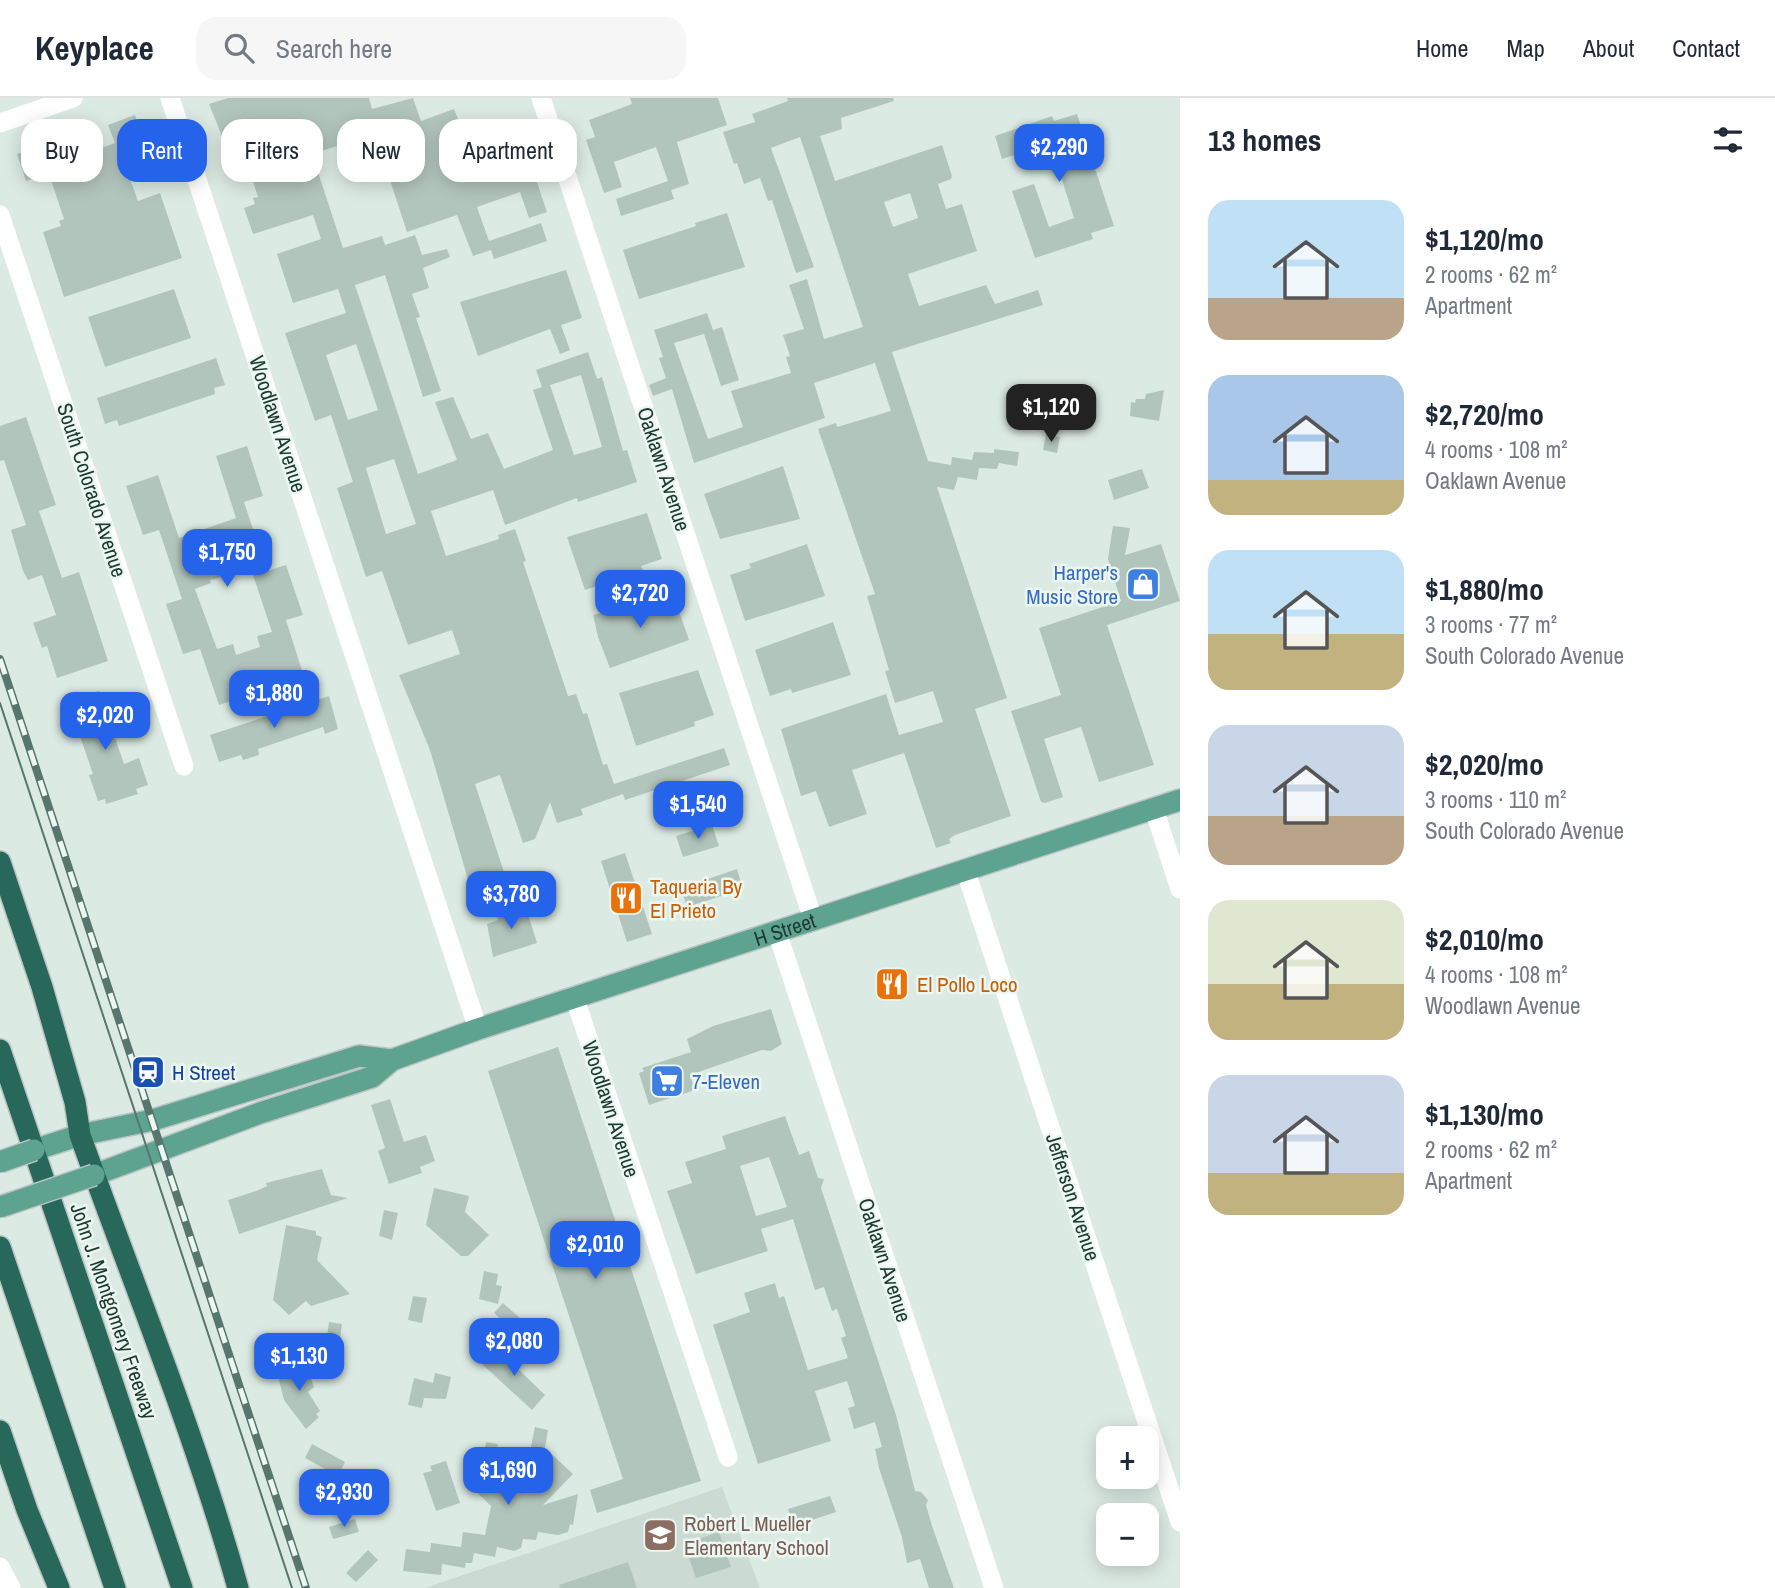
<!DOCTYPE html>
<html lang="en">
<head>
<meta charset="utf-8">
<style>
  :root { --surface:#fff; --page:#f6f6f7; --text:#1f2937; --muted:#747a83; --line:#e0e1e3; --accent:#2563eb }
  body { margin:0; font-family:"Archivo Narrow",sans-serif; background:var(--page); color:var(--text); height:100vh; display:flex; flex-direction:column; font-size:26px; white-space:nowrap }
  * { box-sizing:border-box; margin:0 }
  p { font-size:23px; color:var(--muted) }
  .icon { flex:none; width:38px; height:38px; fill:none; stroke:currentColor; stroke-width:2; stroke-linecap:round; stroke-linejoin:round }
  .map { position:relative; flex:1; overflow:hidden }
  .panel { display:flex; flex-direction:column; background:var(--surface); width:595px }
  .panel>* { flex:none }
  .guide { position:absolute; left:21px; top:21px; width:665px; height:63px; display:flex; gap:14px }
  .controls { position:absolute; left:1096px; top:1328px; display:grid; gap:14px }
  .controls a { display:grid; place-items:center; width:63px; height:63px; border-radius:14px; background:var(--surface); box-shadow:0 4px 18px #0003; font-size:35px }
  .price { position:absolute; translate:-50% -60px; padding:0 16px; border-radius:14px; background:var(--accent); color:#fff; font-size:23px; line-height:46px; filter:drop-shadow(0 2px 4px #0008) }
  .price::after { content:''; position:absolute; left:50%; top:42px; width:21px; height:16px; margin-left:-10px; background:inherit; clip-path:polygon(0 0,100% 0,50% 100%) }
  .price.active { background:#222; color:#fff }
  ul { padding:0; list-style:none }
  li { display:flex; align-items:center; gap:21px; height:175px; padding:0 28px }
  li span { display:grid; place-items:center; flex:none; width:196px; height:140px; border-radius:21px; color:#555 }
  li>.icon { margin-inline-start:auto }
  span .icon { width:84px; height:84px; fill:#fffc; stroke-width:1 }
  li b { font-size:30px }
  h2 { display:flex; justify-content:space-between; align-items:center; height:84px; padding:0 28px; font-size:30px }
  .chip { padding:0 24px; border-radius:21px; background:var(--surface); box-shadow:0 4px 18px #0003; font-size:24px; line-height:63px }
  .chip.active { background:var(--accent); color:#fff }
  header { display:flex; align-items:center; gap:42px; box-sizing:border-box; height:98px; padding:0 35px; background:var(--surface); border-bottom:2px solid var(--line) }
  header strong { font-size:33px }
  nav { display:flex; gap:38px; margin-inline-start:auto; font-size:24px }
  .search { width:490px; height:63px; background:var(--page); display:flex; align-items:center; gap:18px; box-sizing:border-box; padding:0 24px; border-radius:21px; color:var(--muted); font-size:26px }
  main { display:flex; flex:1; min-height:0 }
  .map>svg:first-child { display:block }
  .built { fill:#cbdad3 }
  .building { fill:#b2c5bd; fill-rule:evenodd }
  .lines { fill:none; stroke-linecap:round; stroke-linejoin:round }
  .major-casing { stroke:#bbc4c2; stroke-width:24 }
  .highway-casing { stroke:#bbc4c2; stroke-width:24 }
  .minor { stroke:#fff; stroke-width:19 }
  .major { stroke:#5da390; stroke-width:21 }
  .highway { stroke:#27685a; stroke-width:21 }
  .tram { stroke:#57766d; stroke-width:2 }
  .rail-casing { stroke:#57766d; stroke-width:8 }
  .rail { stroke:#edf7f2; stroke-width:5; stroke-dasharray:16; stroke-linecap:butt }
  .major-bridge-casing { stroke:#bbc4c2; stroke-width:24; stroke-linecap:butt }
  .major-bridge { stroke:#5da390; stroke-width:21 }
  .labels { text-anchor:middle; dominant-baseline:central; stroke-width:5; stroke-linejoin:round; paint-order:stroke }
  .street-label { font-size:21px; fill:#1d3a32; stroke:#edf7f2 }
  .shop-label { font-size:21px; fill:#366cbe; stroke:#edf7f2; text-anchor:end }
  .food-label { font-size:21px; fill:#c56008; stroke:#edf7f2; text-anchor:start }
  .transit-label { font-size:21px; fill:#164399; stroke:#edf7f2; text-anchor:start }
  .education-label { font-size:21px; fill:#785e54; stroke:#edf7f2; text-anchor:start }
</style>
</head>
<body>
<header>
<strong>Keyplace</strong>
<div class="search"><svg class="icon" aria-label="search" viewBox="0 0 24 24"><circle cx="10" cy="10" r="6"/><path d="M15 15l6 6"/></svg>Search here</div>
<nav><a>Home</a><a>Map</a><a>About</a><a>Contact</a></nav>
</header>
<main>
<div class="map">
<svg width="1180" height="1490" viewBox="0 0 1180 1490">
  <rect width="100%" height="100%" fill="#dceae4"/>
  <path class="built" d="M 722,1389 L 760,1490 L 425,1490 Z"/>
  <path class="building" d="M 228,0 L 369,0 L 372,11 L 413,0 L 421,23 L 454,11 L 473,59 L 515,47 L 520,64 L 529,61 L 547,114 L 529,120 L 520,94 L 477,109 L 489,143 L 541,125 L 547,143 L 494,161 L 491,152 L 473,158 L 457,117 L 407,134 L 375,36 L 312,56 L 343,150 L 382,138 L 385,147 L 415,137 L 422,157 L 447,151 L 450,159 L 423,170 L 429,190 L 412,196 L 420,219 L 416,220 L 441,293 L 423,299 L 385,177 L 355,187 L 418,376 L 457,362 L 435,304 L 453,299 L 471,341 L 488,335 L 504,371 L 553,352 L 533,292 L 542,289 L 536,272 L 588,254 L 597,281 L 602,279 L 623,353 L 627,352 L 637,384 L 578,404 L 577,400 L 505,427 L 493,392 L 431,413 L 446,458 L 499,441 L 498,437 L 515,431 L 526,463 L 523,464 L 568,598 L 576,596 L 583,616 L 587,615 L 603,667 L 607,666 L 614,686 L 724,650 L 730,667 L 625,702 L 623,696 L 581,711 L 583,717 L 557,725 L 550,704 L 535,741 L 523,745 L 500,677 L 475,686 L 504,774 L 469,785 L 430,652 L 399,577 L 460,556 L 452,532 L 408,547 L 382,473 L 366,479 L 337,390 L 353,384 L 331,317 L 315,323 L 285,235 L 346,215 L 338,191 L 293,205 L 277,156 L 321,141 L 313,117 L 253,136 L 244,110 L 255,106 L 253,100 L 258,99 L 237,33 L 222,38 L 209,6 ZM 356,246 L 378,312 L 348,322 L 326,257 ZM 581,277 L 602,349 L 574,357 L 550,287 ZM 394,361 L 416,426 L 386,436 L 366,370 Z
    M 630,0 L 718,0 L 727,27 L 677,44 L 689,86 L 671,92 L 674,101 L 621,118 L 616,101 L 668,83 L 656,49 L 614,64 L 622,89 L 604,95 L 586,42 L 595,39 L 589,22 L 632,6 Z
    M 787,0 L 893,0 L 894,3 L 841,20 L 842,31 L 820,38 L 835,83 L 942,47 L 952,78 L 951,81 L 938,86 L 946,111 L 962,106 L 977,153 L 908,176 L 919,208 L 986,187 L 995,206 L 1038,192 L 1043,207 L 892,254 L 928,363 L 951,367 L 952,359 L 972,362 L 974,354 L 994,355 L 994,351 L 1019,354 L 1017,368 L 999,365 L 997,371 L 979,370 L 977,382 L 958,379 L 954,392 L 937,389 L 1007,600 L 975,611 L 1011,718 L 955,737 L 949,741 L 951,745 L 936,750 L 904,655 L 852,672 L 867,716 L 829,729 L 816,693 L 801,698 L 781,631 L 886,596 L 899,637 L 943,624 L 933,593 L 895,605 L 885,573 L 889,572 L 867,498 L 875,496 L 818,331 L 836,325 L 837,329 L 891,313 L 875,265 L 814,285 L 825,320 L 694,365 L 672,291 L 653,298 L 649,287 L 666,280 L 659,260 L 663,259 L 654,232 L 707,215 L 713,232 L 722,229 L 739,282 L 721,288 L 704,236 L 674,245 L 708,341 L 743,329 L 731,293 L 791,275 L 786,259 L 790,258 L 783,237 L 804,231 L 789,187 L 807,181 L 824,241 L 863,229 L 800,39 L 771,50 L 814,169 L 796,175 L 772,102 L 768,103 L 760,80 L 744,86 L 737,65 L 734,66 L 723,34 L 755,24 L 752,16 L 788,3 ZM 910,95 L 918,120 L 893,129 L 884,104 Z
    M 1077,16 L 1114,128 L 1091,135 L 1093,141 L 1035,160 L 1012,93 L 1034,86 L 1049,129 L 1074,120 L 1059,72 L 1050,46 L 1002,61 L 995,38 L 1052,18 L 1054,23 Z
    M 135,17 L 144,43 L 124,51 L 132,74 L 128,75 L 138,103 L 160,95 L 182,160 L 64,199 L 43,134 L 61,128 L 59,123 L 64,121 L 49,76 L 26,83 L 17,56 L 43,48 L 50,67 L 73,61 L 115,45 L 108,27 Z
    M 727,115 L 745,169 L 639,201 L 623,152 L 696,128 L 695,125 Z
    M 566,172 L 582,220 L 561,227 L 570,252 L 560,256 L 550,231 L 478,258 L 460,204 Z
    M 174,191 L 191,240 L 105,269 L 88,219 Z
    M 216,260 L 225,287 L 214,290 L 215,296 L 119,328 L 117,322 L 105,326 L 97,300 Z
    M 1164,292 L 1159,323 L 1130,318 L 1131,304 L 1135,305 L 1136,301 L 1145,301 L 1146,296 Z
    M 26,319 L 56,407 L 39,413 L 62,480 L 79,474 L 108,563 L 57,580 L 47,548 L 42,550 L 33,525 L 56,517 L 42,477 L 28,482 L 23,473 L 11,432 L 26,427 L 4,362 L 0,363 L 0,328 Z
    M 1046,336 L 1060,339 L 1057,355 L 1043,352 Z
    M 247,348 L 263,398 L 244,404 L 267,473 L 286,467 L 303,517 L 286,522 L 304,579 L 219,607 L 200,551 L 183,556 L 166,506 L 182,501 L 159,432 L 143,437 L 126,388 L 158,377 L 179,440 L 236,420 L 216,358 ZM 251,471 L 272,534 L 257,538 L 260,549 L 236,557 L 233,546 L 217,551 L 195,491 L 211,485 L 210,482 Z
    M 783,368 L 800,421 L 720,441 L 704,396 Z
    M 1142,371 L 1149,390 L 1114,402 L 1108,382 Z
    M 647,415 L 662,461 L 641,468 L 643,472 L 585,492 L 567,439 Z
    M 1113,428 L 1130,430 L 1125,457 L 1161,446 L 1180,503 L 1107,527 L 1154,667 L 1099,684 L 1081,629 L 1044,641 L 1063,699 L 1045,705 L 1041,704 L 1011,613 L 1061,597 L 1039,530 L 1121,503 L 1108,461 Z
    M 807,446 L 825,498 L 745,523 L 730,477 L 751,470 L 749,466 Z
    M 673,496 L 689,542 L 610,570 L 598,539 L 593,517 Z
    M 833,524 L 851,577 L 792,595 L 791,591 L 770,598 L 755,552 Z
    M 698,572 L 714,617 L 694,624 L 695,628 L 636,648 L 619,595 Z
    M 99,593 L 124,666 L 139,660 L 148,687 L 136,691 L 138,696 L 106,706 L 105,701 L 98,703 L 89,677 L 93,676 L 68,603 Z
    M 329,598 L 338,631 L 325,636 L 323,629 L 258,651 L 259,657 L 243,662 L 241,657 L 219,664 L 210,637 Z
    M 712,727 L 719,748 L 683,759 L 676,738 Z
    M 625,755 L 652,836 L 627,844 L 601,763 Z
    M 737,771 L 743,791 L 687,809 L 681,790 Z
    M 525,806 L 537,845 L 493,859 L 487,826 L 498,822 L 496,817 Z
    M 771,911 L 782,946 L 771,953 L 762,952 L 690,977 L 695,992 L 649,1007 L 639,975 L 644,973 L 642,970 L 691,954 L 687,941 L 713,928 Z
    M 558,949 L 701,1383 L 597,1415 L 590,1392 L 623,1381 L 488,973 Z
    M 390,1001 L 404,1044 L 426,1037 L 435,1063 L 420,1069 L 422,1075 L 389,1086 L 378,1053 L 385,1050 L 371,1007 Z
    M 785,1018 L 799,1057 L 809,1053 L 818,1080 L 824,1081 L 821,1090 L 896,1317 L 915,1393 L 921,1394 L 928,1402 L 926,1407 L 932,1428 L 954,1490 L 929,1490 L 920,1461 L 907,1465 L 902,1439 L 879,1370 L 875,1351 L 882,1349 L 875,1324 L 854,1331 L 848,1310 L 855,1308 L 847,1283 L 815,1293 L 831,1343 L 758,1366 L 713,1227 L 750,1214 L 744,1195 L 775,1185 L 779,1200 L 784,1198 L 808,1272 L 848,1260 L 841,1240 L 846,1238 L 837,1211 L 832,1213 L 824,1189 L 815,1192 L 793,1121 L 761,1131 L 768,1153 L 696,1176 L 667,1093 L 692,1085 L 685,1064 L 726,1051 L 722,1038 ZM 769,1059 L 787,1109 L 756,1118 L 740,1068 Z
    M 322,1071 L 331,1097 L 348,1100 L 239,1136 L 228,1102 L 256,1093 L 267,1088 L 266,1085 Z
    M 434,1090 L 469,1098 L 465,1114 L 489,1137 L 468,1158 L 461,1158 L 426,1127 Z
    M 384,1112 L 398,1115 L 392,1142 L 379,1138 Z
    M 286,1127 L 316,1133 L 316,1137 L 322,1139 L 317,1162 L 350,1196 L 311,1208 L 306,1203 L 289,1217 L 273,1202 Z
    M 484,1173 L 498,1176 L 496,1187 L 502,1188 L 498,1206 L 479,1201 Z
    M 413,1198 L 427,1200 L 422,1225 L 408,1222 Z
    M 503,1205 L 521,1221 L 513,1231 L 494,1215 Z
    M 329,1224 L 342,1226 L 339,1249 L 326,1247 Z
    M 508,1252 L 521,1254 L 518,1271 L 545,1297 L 532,1312 L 483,1267 L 485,1257 L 506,1261 Z
    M 305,1265 L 314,1289 L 308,1294 L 320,1313 L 316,1316 L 319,1319 L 306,1331 L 284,1302 L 277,1274 Z
    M 435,1275 L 451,1279 L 446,1301 L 424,1300 L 422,1310 L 408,1307 L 414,1280 L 433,1285 Z
    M 535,1329 L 548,1332 L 545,1350 L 573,1376 L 543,1407 L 578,1396 L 573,1427 L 570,1426 L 568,1434 L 558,1437 L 538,1434 L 536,1442 L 523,1441 L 521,1450 L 514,1453 L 497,1449 L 495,1459 L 474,1455 L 472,1465 L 466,1465 L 465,1470 L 442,1466 L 441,1477 L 403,1473 L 406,1451 L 430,1454 L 431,1445 L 461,1449 L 463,1434 L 485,1437 L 491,1408 L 469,1387 L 480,1377 L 486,1344 L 498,1346 L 497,1352 L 529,1358 Z
    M 312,1346 L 345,1364 L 338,1378 L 305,1360 Z
    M 446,1363 L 460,1405 L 436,1413 L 423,1375 L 432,1373 L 430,1368 Z
    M 830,1398 L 836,1414 L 794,1428 L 788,1411 Z
    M 355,1421 L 359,1434 L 333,1441 L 329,1429 Z
    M 719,1434 L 731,1469 L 696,1480 L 684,1446 Z
    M 368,1452 L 378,1462 L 356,1484 L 346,1475 Z
    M 628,1464 L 637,1490 L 560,1490 L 559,1487 Z"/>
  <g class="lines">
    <g class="major-casing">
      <g id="major">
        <path d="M 34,1052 L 80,1037 L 153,1022 L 359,958 L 392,962"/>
        <path id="s1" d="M 94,1077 L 260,1015 L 372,979 L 392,962 L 478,931 L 1180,702"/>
      </g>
    </g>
    <g class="highway-casing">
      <path id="highway" d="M 0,764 L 42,889 L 75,1004 L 80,1037 C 134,1188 195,1335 238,1490
        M 0,952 L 182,1490
        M 0,1149 L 115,1490
        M 0,1333 L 27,1412 L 59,1490"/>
    </g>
    <path class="minor" d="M 170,0 L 478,931
      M 541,0 L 813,821
      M 0,25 L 73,0
      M 0,117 L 184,668
      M 1154,711 L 1180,791
      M 966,774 L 1180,1424
      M 777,834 L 994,1490
      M 575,901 L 728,1359
      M 0,1469 L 11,1490"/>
    <use href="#major" class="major"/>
    <use href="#highway" class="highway"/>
    <path class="tram" d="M 0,605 L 292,1490"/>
    <g class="rail-casing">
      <path id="rail" d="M 0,561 L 306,1490"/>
    </g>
    <use href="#rail" class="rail"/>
    <g class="major-bridge-casing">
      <path id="major-bridge" d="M 0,1064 L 34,1052
        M 0,1109 L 94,1077"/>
    </g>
    <use href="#major-bridge" class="major-bridge"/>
  </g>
  <defs>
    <g id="shop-square" transform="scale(1.75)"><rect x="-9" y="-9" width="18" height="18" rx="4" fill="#3f7fe0" stroke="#edf7f2"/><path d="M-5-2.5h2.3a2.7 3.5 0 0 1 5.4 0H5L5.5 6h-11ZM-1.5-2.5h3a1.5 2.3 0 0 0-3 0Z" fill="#fff"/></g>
    <g id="restaurant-square" transform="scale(1.75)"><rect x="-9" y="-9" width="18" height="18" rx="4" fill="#e8710a" stroke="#edf7f2"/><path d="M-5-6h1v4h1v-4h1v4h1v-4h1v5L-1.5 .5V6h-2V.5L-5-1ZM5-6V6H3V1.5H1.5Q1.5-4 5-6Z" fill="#fff"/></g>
    <g id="station-square" transform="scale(1.75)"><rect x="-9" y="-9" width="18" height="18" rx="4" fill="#1a4fb4" stroke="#edf7f2"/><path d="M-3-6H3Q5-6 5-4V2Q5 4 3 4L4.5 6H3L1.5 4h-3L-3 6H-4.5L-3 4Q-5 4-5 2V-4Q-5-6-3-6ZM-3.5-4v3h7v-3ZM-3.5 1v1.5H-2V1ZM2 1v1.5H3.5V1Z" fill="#fff"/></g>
    <g id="supermarket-square" transform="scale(1.75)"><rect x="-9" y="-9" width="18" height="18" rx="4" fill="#3f7fe0" stroke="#edf7f2"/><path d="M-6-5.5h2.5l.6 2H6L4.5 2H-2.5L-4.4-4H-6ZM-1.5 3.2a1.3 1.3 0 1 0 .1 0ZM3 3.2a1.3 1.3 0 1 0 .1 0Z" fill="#fff"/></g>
    <g id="school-square" transform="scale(1.75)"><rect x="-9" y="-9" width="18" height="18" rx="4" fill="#8d6e63" stroke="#edf7f2"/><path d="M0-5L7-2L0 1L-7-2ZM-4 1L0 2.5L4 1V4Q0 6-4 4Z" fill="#fff"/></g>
  </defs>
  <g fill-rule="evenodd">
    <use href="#shop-square" x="1143" y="486"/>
    <use href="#restaurant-square" x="626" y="800"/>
    <use href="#restaurant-square" x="892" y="886"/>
    <use href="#station-square" x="148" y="974"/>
    <use href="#supermarket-square" x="667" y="983"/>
    <use href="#school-square" x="660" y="1437"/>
  </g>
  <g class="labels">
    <g class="street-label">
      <text transform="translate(278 326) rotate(72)">Woodlawn Avenue</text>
      <text transform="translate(664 371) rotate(72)">Oaklawn Avenue</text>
      <text transform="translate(92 392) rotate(72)">South Colorado Avenue</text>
      <text stroke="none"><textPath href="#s1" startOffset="735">H Street</textPath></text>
      <text transform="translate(611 1011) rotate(72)">Woodlawn Avenue</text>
      <text transform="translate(1073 1099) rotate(72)">Jefferson Avenue</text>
      <text transform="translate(885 1162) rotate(72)">Oaklawn Avenue</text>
      <text transform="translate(114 1213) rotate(71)">John J. Montgomery Freeway</text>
    </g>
    <g class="shop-label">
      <text x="1118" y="474">Harper's<tspan x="1118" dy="24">Music Store</tspan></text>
      <text x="692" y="983" text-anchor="start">7-Eleven</text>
    </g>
    <g class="food-label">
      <text x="650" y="788">Taqueria By<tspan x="650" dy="24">El Prieto</tspan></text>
      <text x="917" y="886">El Pollo Loco</text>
    </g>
    <g class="transit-label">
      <text x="172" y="974">H Street</text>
    </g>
    <g class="education-label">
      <text x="684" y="1425">Robert L Mueller<tspan x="684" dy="24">Elementary School</tspan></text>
    </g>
  </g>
</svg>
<div class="controls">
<a>+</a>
<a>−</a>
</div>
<b class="price" style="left:1059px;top:86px">$2,290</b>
<b class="price active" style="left:1051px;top:346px">$1,120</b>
<b class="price" style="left:227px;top:491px">$1,750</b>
<b class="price" style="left:640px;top:532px">$2,720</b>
<b class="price" style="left:274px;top:632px">$1,880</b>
<b class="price" style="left:105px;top:654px">$2,020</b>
<b class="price" style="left:698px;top:743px">$1,540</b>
<b class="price" style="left:511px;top:833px">$3,780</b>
<b class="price" style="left:595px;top:1183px">$2,010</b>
<b class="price" style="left:514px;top:1280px">$2,080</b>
<b class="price" style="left:299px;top:1295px">$1,130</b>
<b class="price" style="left:508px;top:1409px">$1,690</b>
<b class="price" style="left:344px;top:1431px">$2,930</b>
<div class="guide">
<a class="chip">Buy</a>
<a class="chip active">Rent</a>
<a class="chip">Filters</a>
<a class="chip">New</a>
<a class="chip">Apartment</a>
</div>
</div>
<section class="panel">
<h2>13 homes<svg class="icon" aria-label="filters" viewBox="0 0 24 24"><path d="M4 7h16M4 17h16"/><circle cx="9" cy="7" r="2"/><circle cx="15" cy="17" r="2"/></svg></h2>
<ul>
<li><span style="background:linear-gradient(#bfe0f5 70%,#b9a48a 0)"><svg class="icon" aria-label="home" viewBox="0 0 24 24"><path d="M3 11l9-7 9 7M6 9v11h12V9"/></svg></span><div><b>$1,120/mo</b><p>2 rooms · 62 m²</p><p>Apartment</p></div></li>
<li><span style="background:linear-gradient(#a9c7e8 75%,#c2b280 0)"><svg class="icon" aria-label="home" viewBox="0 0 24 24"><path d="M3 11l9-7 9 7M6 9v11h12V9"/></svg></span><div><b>$2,720/mo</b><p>4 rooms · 108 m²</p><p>Oaklawn Avenue</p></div></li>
<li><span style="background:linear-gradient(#bfe0f5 60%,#c2b280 0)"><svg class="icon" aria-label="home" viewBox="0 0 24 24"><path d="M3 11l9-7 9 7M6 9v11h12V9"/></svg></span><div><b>$1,880/mo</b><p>3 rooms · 77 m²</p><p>South Colorado Avenue</p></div></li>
<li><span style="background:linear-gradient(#c9d6e8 65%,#b9a48a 0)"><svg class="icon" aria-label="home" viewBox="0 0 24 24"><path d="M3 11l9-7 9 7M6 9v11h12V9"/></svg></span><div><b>$2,020/mo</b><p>3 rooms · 110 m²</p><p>South Colorado Avenue</p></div></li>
<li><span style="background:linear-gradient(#dfe7d0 60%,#c2b280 0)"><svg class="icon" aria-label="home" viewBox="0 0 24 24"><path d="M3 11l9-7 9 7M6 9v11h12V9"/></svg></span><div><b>$2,010/mo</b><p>4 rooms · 108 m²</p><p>Woodlawn Avenue</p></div></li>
<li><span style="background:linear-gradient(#c9d6e8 70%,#c2b280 0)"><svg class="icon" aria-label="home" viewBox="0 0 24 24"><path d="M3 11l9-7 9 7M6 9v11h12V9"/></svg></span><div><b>$1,130/mo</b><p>2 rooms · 62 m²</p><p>Apartment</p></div></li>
</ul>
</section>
</main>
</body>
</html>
